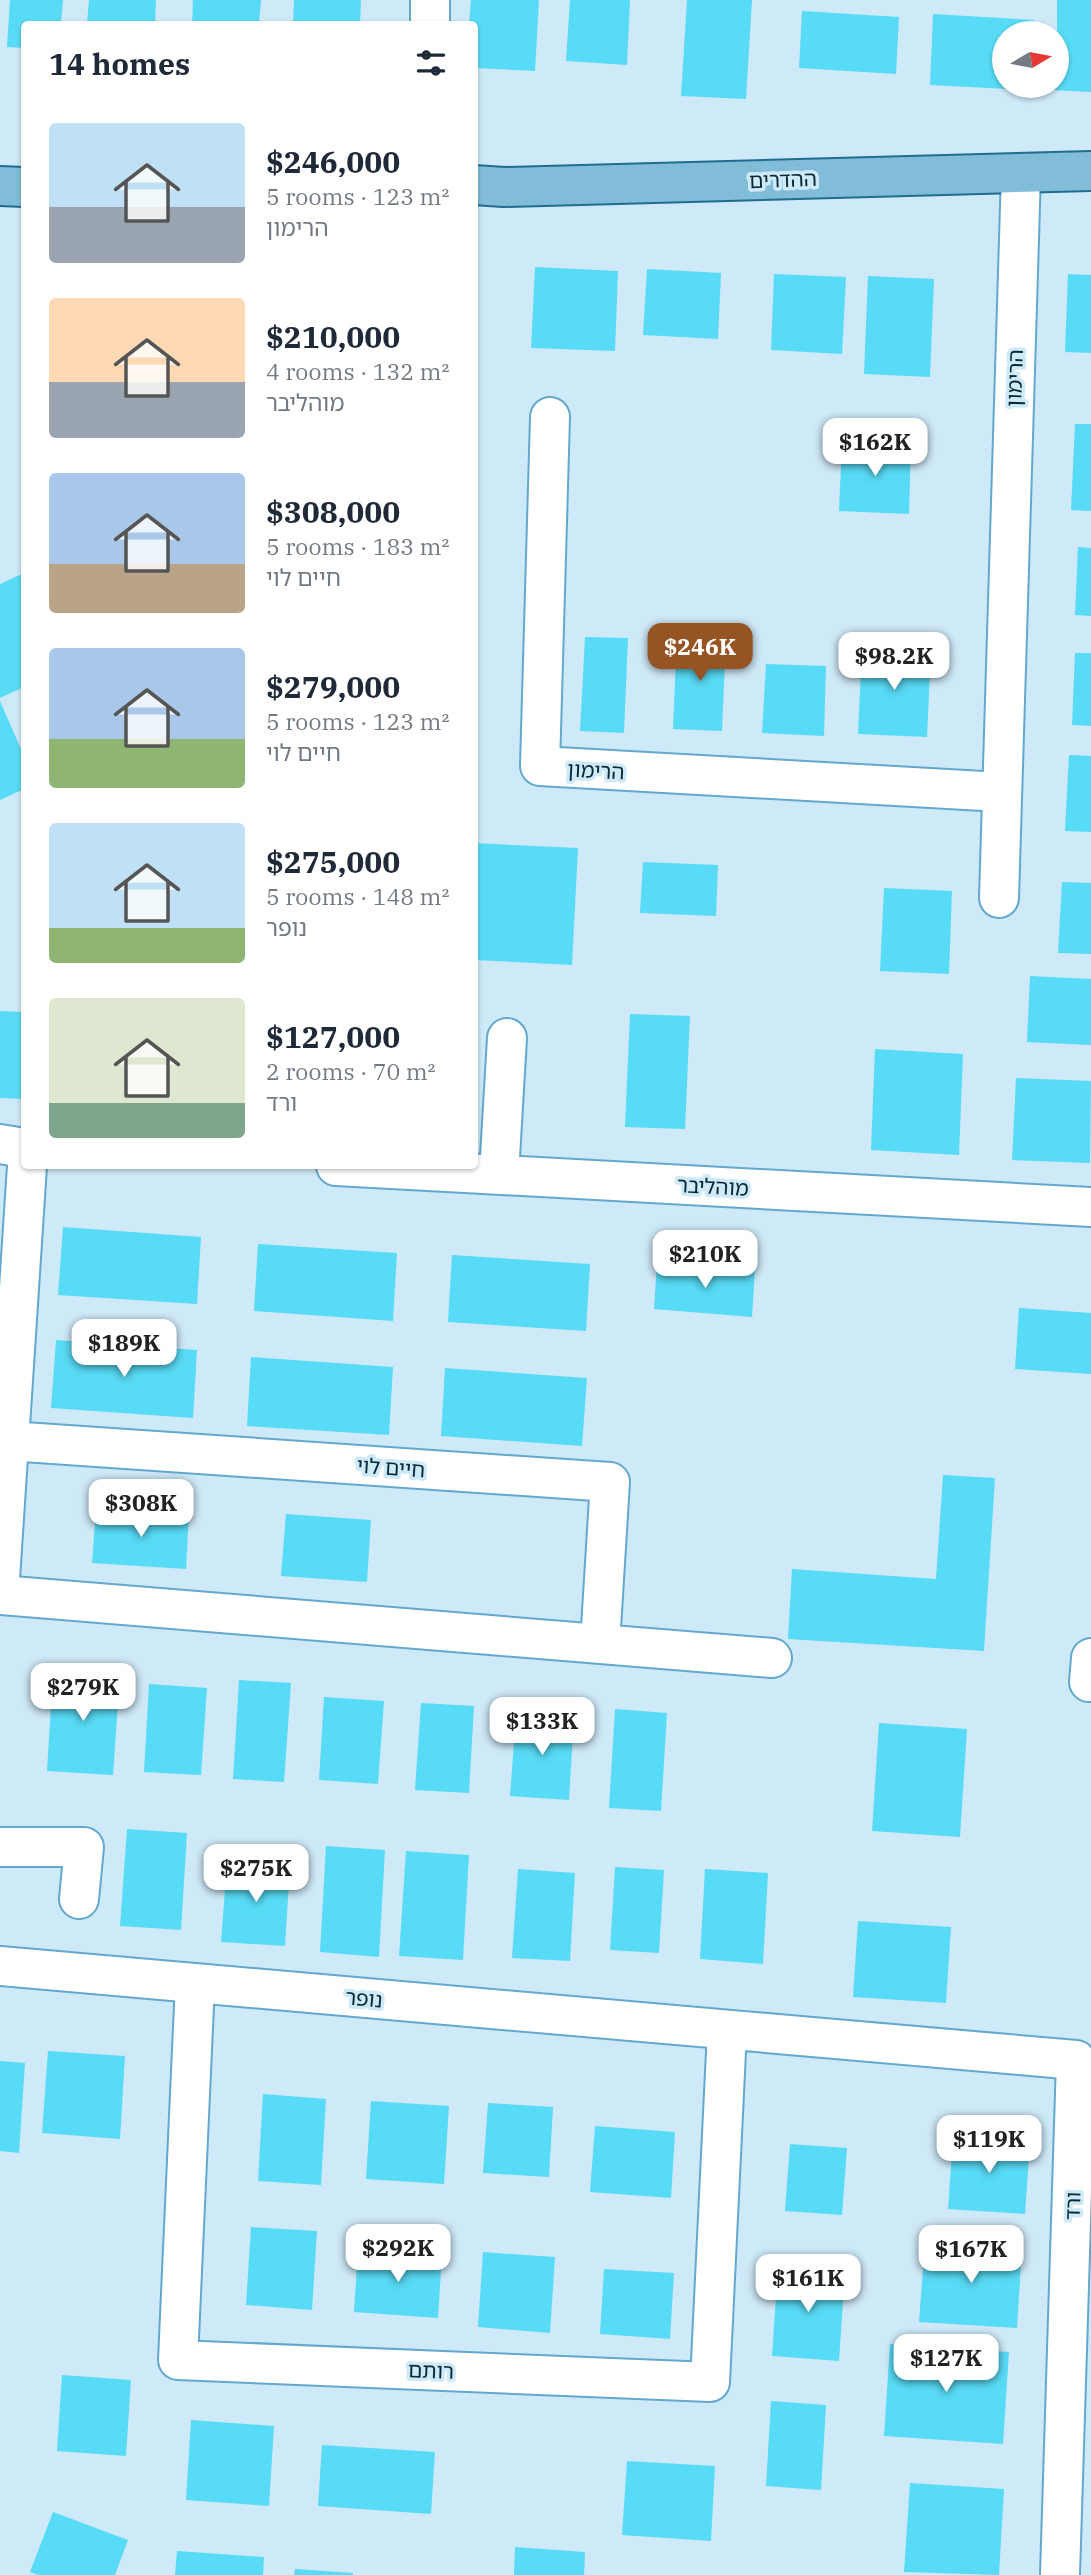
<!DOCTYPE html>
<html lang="en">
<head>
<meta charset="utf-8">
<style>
  :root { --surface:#fff; --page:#f6f6f7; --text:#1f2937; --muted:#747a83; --accent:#965323 }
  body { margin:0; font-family:"IBM Plex Serif","Noto Sans Hebrew",serif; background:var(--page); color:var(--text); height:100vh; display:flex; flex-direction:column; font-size:26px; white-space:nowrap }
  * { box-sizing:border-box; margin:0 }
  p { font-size:23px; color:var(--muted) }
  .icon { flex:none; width:38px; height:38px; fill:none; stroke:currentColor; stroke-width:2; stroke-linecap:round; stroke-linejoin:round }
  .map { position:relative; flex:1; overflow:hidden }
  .panel { position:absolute; left:21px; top:21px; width:457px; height:1148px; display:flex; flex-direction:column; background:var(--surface); border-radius:7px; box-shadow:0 2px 5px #0004 }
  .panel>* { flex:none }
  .needle { width:46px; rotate:80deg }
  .tools { position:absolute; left:992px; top:21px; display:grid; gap:14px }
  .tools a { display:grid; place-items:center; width:77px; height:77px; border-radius:50%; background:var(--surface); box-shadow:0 2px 5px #0004; font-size:35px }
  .price { position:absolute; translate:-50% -60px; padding:0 16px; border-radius:14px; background:#fff; color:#222; font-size:23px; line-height:46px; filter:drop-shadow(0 2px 4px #0008) }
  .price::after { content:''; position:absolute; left:50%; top:42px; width:21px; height:16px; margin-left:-10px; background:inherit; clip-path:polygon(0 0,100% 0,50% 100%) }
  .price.current { background:var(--accent); color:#fff }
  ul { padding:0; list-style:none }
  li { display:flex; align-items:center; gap:21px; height:175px; padding:0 28px }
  li span { display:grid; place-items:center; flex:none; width:196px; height:140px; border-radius:7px; color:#555 }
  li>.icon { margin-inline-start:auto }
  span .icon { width:84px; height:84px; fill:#fffc; stroke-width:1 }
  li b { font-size:30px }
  h2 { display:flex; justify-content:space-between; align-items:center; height:84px; padding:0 28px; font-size:30px }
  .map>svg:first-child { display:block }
  .building { fill:#58dbf6 }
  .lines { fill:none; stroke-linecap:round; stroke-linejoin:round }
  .minor-casing { stroke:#64a8cd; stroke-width:42 }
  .major-casing { stroke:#216c90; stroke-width:42 }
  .minor { stroke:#fff; stroke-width:38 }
  .major { stroke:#81bdd9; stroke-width:38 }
  .labels { text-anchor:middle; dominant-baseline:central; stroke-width:7; stroke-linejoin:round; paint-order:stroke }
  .street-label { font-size:21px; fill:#0a2837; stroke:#cee9f8 }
</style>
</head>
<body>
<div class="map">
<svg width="1091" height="2575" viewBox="0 0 1091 2575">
  <rect width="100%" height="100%" fill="#cee9f8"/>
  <path class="building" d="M 10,0 L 63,0 L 61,24 L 24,24 L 24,48 L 7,47 Z
    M 89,0 L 156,0 L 155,24 L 87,24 Z
    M 193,0 L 261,0 L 259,24 L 192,24 Z
    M 294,0 L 361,0 L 360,24 L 293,24 Z
    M 471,0 L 539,0 L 535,71 L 474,68 L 474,24 L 469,24 Z
    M 570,0 L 630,0 L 627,65 L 566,61 Z
    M 687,0 L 752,0 L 746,99 L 681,96 Z
    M 1057,0 L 1091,0 L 1091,92 L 1053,90 L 1053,86 L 1057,86 Z
    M 802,11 L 899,17 L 896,74 L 799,68 Z
    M 933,14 L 1034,20 L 1033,33 L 1004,33 L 1004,86 L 1031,86 L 1030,90 L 930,85 Z
    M 535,267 L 618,271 L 615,351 L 531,348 Z
    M 647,269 L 721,273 L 718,339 L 643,335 Z
    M 774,274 L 846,277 L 842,354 L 771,350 Z
    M 1068,274 L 1091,275 L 1091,353 L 1065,352 Z
    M 868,276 L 934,279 L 930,377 L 864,374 Z
    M 1075,424 L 1091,424 L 1091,511 L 1071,510 Z
    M 842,441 L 911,444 L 909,514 L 839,511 Z
    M 1078,547 L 1091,548 L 1091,616 L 1075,615 Z
    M 24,573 L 24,687 L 0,698 L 0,584 Z
    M 677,636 L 726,638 L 722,731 L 673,729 Z
    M 585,637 L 628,638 L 624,733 L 580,731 Z
    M 862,648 L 931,651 L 927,737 L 858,734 Z
    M 1075,653 L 1091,653 L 1091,726 L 1072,725 Z
    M 766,664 L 826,666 L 824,736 L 762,733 Z
    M 0,701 L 24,756 L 24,789 L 0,800 Z
    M 1069,755 L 1091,756 L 1091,832 L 1065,831 Z
    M 474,843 L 578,848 L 572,965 L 474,960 Z
    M 643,862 L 718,865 L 716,916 L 640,913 Z
    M 1062,882 L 1091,883 L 1091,954 L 1058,953 Z
    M 884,888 L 952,891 L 949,974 L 880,971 Z
    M 1030,976 L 1091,979 L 1091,1045 L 1027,1042 Z
    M 0,1011 L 24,1012 L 24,1099 L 0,1098 Z
    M 630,1014 L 690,1016 L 685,1129 L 625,1127 Z
    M 875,1049 L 963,1054 L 959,1155 L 871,1150 Z
    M 1016,1078 L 1091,1081 L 1090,1163 L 1012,1160 Z
    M 63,1227 L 201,1237 L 197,1304 L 58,1295 Z
    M 258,1244 L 397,1253 L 393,1321 L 254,1311 Z
    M 452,1255 L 590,1264 L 586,1331 L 448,1322 Z
    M 657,1263 L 755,1270 L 752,1317 L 654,1309 Z
    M 1019,1308 L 1091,1313 L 1091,1374 L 1015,1369 Z
    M 56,1340 L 197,1350 L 193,1418 L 51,1408 Z
    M 251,1357 L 393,1367 L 389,1435 L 247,1426 Z
    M 445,1368 L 587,1378 L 582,1446 L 441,1436 Z
    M 943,1475 L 995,1478 L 984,1651 L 788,1639 L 792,1569 L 936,1579 Z
    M 96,1508 L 189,1515 L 186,1569 L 92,1563 Z
    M 286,1514 L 371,1520 L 367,1582 L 281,1576 Z
    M 53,1672 L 120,1676 L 113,1775 L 47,1771 Z
    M 239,1680 L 291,1683 L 284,1782 L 233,1779 Z
    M 149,1684 L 207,1688 L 201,1775 L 144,1772 Z
    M 324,1697 L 384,1701 L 378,1784 L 319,1780 Z
    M 421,1703 L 474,1706 L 469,1793 L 415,1790 Z
    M 615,1709 L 667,1713 L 661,1811 L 609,1808 Z
    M 516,1714 L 574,1718 L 569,1800 L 510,1796 Z
    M 879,1723 L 967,1729 L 960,1837 L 872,1831 Z
    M 127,1829 L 187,1833 L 181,1930 L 120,1926 Z
    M 326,1846 L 385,1850 L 379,1957 L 320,1952 Z
    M 406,1851 L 469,1855 L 463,1960 L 399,1956 Z
    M 227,1862 L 290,1866 L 285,1946 L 221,1942 Z
    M 615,1867 L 664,1870 L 659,1953 L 610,1950 Z
    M 518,1869 L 575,1873 L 570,1961 L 512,1958 Z
    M 705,1869 L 768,1873 L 763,1964 L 700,1959 Z
    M 858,1921 L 951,1927 L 946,2003 L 853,1997 Z
    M 48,2051 L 125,2056 L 120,2139 L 42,2133 Z
    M 0,2061 L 25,2063 L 19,2153 L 0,2151 Z
    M 263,2094 L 326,2099 L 321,2185 L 258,2181 Z
    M 371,2101 L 449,2106 L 444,2184 L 366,2179 Z
    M 488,2103 L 553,2107 L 549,2177 L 483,2173 Z
    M 595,2126 L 675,2132 L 671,2198 L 590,2192 Z
    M 953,2137 L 1030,2142 L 1025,2214 L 948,2209 Z
    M 790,2144 L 847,2148 L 842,2215 L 785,2211 Z
    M 251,2227 L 317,2231 L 312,2310 L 246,2305 Z
    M 925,2241 L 1022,2248 L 1017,2328 L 919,2322 Z
    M 358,2249 L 442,2255 L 438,2318 L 354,2312 Z
    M 483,2252 L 555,2257 L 550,2333 L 478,2327 Z
    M 778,2267 L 845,2272 L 839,2361 L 772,2356 Z
    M 604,2269 L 674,2273 L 670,2339 L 600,2334 Z
    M 890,2344 L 1009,2352 L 1003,2444 L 884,2436 Z
    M 62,2375 L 131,2380 L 126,2456 L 57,2451 Z
    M 771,2401 L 826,2405 L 821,2490 L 766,2486 Z
    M 191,2420 L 274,2426 L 269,2506 L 186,2500 Z
    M 322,2445 L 435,2452 L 431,2514 L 318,2506 Z
    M 627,2461 L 715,2466 L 711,2541 L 622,2535 Z
    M 910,2483 L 1004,2489 L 999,2575 L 904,2572 Z
    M 53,2512 L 128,2540 L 115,2575 L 38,2575 L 30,2572 Z
    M 515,2547 L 585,2552 L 584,2575 L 514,2575 Z
    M 177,2551 L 264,2557 L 263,2575 L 175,2575 Z
    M 295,2569 L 353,2573 L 353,2575 L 294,2575 Z"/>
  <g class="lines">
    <g class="minor-casing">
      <path id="minor" d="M 430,24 L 430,0
        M 550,417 L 540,766 L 1001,792
        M 999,898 L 1021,173
        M 0,1144 L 24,1148
        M 336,1166 L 1091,1207
        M 499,1174 L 507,1038
        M 9,1441 L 610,1482 L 600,1644
        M 0,1579 L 27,1166
        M 0,1595 L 772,1658
        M 1089,1682 L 1091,1658
        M 0,1847 L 84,1847 L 79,1899
        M 0,1966 L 1076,2060 L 1060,2575
        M 195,1983 L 178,2360 L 710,2382 L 727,2031"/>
    </g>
    <g class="major-casing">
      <path id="major" d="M 474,185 L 504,187 L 1091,171
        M 0,186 L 24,187"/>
    </g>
    <use href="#minor" class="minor"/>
    <use href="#major" class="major"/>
  </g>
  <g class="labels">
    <g class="street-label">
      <text transform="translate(783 179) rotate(-2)">ההדרים</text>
      <text transform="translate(1014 378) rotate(-88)">הרימון</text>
      <text transform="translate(596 770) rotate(3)">הרימון</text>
      <text transform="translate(713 1186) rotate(3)">מוהליבר</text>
      <text transform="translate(391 1467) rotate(4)">חיים לוי</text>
      <text transform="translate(364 1998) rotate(5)">נופר</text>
      <text transform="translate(1072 2206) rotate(-88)">ורד</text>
      <text transform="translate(431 2370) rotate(2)">רותם</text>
    </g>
  </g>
</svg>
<div class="tools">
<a><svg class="needle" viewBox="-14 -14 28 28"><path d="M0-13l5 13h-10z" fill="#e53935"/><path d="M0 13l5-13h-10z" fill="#747a83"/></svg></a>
</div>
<b class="price" style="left:875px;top:478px">$162K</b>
<b class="price current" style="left:700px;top:683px">$246K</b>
<b class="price" style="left:894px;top:692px">$98.2K</b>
<b class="price" style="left:705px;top:1290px">$210K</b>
<b class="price" style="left:124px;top:1379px">$189K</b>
<b class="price" style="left:141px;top:1539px">$308K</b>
<b class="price" style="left:83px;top:1723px">$279K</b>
<b class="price" style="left:542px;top:1757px">$133K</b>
<b class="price" style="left:256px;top:1904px">$275K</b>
<b class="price" style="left:989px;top:2175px">$119K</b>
<b class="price" style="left:398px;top:2284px">$292K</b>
<b class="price" style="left:971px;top:2285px">$167K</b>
<b class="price" style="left:808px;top:2314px">$161K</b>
<b class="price" style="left:946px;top:2394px">$127K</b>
<section class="panel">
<h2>14 homes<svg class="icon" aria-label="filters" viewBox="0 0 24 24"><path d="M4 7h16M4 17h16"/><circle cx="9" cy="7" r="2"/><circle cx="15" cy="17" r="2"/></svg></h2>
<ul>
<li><span style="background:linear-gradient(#bfe0f5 60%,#9aa5b1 0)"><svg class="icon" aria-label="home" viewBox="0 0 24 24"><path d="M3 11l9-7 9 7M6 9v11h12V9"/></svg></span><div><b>$246,000</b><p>5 rooms · 123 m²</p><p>הרימון</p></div></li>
<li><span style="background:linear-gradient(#ffd9b3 60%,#9aa5b1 0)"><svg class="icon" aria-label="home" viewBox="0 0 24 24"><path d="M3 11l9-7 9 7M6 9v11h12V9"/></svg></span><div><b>$210,000</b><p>4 rooms · 132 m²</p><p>מוהליבר</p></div></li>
<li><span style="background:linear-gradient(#a9c7e8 65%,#b9a48a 0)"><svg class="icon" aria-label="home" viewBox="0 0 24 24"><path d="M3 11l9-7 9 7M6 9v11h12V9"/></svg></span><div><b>$308,000</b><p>5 rooms · 183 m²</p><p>חיים לוי</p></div></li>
<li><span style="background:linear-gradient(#a9c7e8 65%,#8fb573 0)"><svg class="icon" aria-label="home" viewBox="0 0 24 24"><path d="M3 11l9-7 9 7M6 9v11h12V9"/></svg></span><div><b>$279,000</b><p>5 rooms · 123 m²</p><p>חיים לוי</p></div></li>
<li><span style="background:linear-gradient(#bfe0f5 75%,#8fb573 0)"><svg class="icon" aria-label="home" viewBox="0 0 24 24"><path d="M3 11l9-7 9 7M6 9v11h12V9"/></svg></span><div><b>$275,000</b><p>5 rooms · 148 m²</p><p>נופר</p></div></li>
<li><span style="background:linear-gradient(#dfe7d0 75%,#7fa58c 0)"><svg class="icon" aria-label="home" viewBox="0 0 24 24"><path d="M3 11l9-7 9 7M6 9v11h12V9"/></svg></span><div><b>$127,000</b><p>2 rooms · 70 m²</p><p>ורד</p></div></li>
</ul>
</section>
</div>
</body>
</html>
